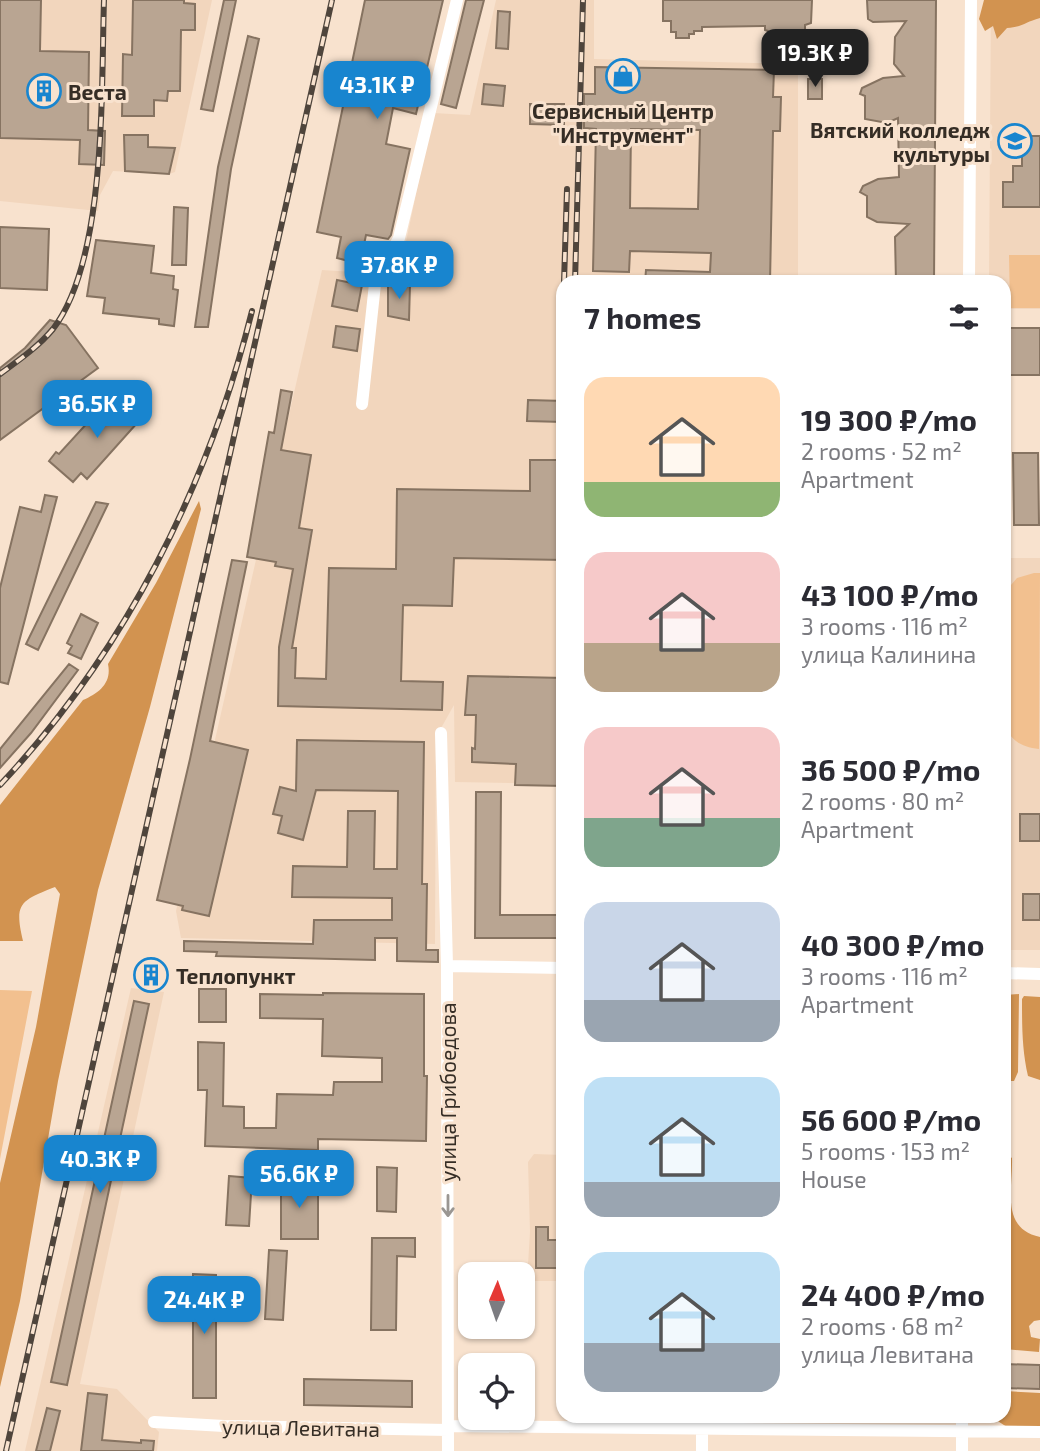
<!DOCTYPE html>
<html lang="en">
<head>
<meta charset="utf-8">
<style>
  :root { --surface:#fff; --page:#f7f7f7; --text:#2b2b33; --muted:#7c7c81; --accent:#1885cf }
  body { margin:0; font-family:"Exo 2",sans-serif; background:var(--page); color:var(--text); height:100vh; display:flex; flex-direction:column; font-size:26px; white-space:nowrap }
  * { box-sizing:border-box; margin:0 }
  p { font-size:23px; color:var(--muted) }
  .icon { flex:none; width:38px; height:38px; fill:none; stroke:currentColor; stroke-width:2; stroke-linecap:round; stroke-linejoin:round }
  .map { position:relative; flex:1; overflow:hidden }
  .details { position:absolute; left:556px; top:275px; width:455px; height:1148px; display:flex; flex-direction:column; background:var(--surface); border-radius:21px; box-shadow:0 2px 5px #0004 }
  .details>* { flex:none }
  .needle { width:46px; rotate:2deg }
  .tools { position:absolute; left:458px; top:1262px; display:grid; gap:14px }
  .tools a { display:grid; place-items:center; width:77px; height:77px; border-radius:14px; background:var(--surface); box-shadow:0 2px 5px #0004; font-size:35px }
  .price { position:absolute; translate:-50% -60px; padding:0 16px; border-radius:14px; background:var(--accent); color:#fff; font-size:23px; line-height:46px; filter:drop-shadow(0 2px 4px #0008) }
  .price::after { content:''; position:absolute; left:50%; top:42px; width:21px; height:16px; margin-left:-10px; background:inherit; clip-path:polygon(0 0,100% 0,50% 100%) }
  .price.selected { background:#222; color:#fff }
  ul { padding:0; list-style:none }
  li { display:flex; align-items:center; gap:21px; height:175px; padding:0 28px }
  li span { display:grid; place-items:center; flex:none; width:196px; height:140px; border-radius:21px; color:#555 }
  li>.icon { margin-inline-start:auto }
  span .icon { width:84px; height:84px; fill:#fffc; stroke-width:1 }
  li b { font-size:30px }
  h2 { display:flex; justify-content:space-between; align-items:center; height:84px; padding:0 28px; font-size:30px }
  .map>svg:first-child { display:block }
  .built { fill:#f2d6bd }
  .green { fill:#f2c08f }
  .forest { fill:#d29350 }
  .building { fill:#b9a592; stroke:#867361; stroke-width:2; fill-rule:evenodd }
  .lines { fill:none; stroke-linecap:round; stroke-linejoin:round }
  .minor { stroke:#fff; stroke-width:12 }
  .rail-casing { stroke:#4f453c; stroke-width:6 }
  .rail { stroke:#f8e2ce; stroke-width:3.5; stroke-dasharray:10; stroke-linecap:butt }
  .oneway { stroke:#9a9692 }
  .labels { text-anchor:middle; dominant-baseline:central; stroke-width:6; stroke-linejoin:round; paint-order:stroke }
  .poi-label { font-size:21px; font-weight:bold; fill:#352d25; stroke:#f8e2ce; text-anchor:start }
  .street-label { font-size:21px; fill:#352d25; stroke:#f8e2ce }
</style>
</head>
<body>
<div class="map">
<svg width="1040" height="1451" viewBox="0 0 1040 1451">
  <rect width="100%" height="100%" fill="#f8e2ce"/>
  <path class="built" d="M 0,0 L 212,0 L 175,172 L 169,174 L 113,171 L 100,195 L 98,211 L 0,201 Z
    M 496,0 L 594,0 L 594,59 L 798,64 L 798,282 L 564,282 L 563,784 L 455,782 L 454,705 L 436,737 L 435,944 L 181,938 L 176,911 L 322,270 L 399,275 L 433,113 L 470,115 Z
    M 991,0 L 1040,0 L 1040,309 L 1005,309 L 1004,282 L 989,282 Z
    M 1005,558 L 1040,558 L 1040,950 L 1005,950 Z
    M 131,988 L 164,992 L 80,1384 L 117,1389 L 159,1432 L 157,1451 L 25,1451 Z
    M 534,1154 L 563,1155 L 563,1281 L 527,1281 L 530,1232 L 528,1162 Z"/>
  <path class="green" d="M 1009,255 L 1040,255 L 1040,308 L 1010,308 Z
    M 1034,573 L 1040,573 L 1039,749 C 1022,747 1013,742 1004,726 L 1005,592 L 1017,578 Z
    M 0,990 L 32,991 L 0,1159 Z"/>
  <path class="forest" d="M 984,0 L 1040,0 L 1040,18 C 1025,22 1023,27 1007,28 L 997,39 L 993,26 L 985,31 L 979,19 Z
    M 199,501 L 201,509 L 150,707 L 98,890 L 58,1081 L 20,1301 L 0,1387 L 0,1183 L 36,1027 L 60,894 L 55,887 C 20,901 14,903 23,941 L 0,941 L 0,805 L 83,700 C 99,693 112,683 108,664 L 156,583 Z
    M 1019,994 L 1018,1072 L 1014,1081 L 1005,1081 L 1005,995 Z
    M 1024,996 L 1040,997 L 1040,1080 L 1028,1076 C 1022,1050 1022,1026 1022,999 Z
    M 1005,1153 L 1012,1158 C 1013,1189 1000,1228 1040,1237 L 1040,1320 L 1034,1321 L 1029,1326 L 1031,1337 L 1040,1339 L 1039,1352 L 1005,1349 Z
    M 1005,1391 L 1040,1393 L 1040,1429 L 1010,1429 L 990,1416 L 1004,1416 Z"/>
  <path class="building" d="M 0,0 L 41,0 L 40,51 L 89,52 L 88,130 L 105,131 L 104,165 L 79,164 L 80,140 L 0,138 Z
    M 133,0 L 184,0 L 184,3 L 195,4 L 195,30 L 181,30 L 180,91 L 168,91 L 167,101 L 154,100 L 154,116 L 122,116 L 123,54 L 132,55 Z
    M 224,0 L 236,0 L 213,111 L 201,109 Z
    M 365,0 L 443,0 L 416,114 L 393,108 L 386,144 L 410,149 L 391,235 L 388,239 L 366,235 L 360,264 L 337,258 L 341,237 L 317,232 Z
    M 466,0 L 484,0 L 456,108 L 441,104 Z
    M 663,0 L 812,0 L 811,23 L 805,25 L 805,35 L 796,35 L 796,39 L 791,39 L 791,43 L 774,43 L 773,38 L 768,38 L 768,31 L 765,30 L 765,26 L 702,27 L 702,31 L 694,31 L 694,34 L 689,34 L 689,38 L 676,38 L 676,32 L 671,32 L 671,21 L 663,21 Z
    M 867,0 L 936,0 L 934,282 L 896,282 L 895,237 L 909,224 L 877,222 L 867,217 L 867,196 L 860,192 L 863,186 L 878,179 L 899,177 L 898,118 L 887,123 L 865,119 L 865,96 L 860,94 L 862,88 L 883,78 L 904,76 L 894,64 L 895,37 L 906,21 L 873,22 L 868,19 Z
    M 498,11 L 510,12 L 508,49 L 496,48 Z
    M 248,36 L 259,39 L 231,169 L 208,327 L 195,327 L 218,167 Z
    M 595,67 L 774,70 L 773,97 L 781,97 L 780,131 L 773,131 L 770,282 L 645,282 L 646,270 L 710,272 L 711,253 L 630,251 L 629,272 L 593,271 L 596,129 L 584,128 L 584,94 L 595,94 ZM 631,129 L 700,130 L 698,209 L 630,208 Z
    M 808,79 L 822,79 L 822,99 L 808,99 Z
    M 484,84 L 505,86 L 503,106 L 482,104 Z
    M 530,104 L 564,104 L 564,125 L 530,124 Z
    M 124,135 L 148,135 L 148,147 L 175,148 L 169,174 L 125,171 Z
    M 1022,136 L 1040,136 L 1040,207 L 1003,207 L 1003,182 L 1013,182 L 1013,166 L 1022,166 Z
    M 174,207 L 188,208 L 186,265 L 172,265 Z
    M 0,227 L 49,229 L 47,290 L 0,288 Z
    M 96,240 L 154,246 L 151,273 L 174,276 L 173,289 L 178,290 L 174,326 L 159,324 L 159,319 L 103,313 L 105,298 L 87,296 Z
    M 337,280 L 362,285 L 357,311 L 332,306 Z
    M 388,283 L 410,284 L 409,320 L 388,316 Z
    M 50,320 L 66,325 L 98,368 L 0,440 L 0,368 L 25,348 Z
    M 336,326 L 360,329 L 357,351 L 333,347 Z
    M 1009,328 L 1040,328 L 1040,375 L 1009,375 Z
    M 281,390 L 292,392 L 281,450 L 311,455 L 299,528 L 312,530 L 292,648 L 296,648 L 295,678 L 326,679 L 329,568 L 396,569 L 397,489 L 530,491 L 530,460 L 564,460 L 564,560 L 454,558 L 452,606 L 403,605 L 401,681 L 443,682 L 442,710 L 278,706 L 279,647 L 293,569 L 275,566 L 276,562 L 247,557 L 269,432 L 274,433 Z
    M 131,396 L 146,409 L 136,420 L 138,422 L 87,479 L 81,473 L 73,482 L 49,461 L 56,452 L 59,454 L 101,408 L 107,414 L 117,403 L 121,407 Z
    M 528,400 L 564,401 L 563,422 L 527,421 Z
    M 1013,453 L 1038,453 L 1039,525 L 1014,525 Z
    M 45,495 L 57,497 L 8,684 L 0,682 L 0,588 L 20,507 L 41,512 Z
    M 96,502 L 108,504 L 38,650 L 26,644 Z
    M 232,560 L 247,562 L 210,741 L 248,750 L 209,916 L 182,910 L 183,906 L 157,900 L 190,759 Z
    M 81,614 L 98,623 L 81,659 L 68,653 L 72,646 L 67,643 Z
    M 69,664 L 78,670 L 31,733 L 0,768 L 0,749 Z
    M 468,676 L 564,678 L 564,786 L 515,785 L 516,764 L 472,762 L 472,748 L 475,749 L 476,715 L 465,715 Z
    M 297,740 L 424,742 L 422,884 L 427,884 L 426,950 L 438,950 L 438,962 L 397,961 L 397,938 L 375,938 L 375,960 L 216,956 L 217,952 L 184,951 L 184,941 L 313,944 L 314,920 L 392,920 L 392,898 L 292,897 L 293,866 L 347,867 L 348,811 L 375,811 L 374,869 L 397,869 L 398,791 L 316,790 L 303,840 L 278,833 L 282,816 L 273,814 L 280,787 L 296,791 Z
    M 476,792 L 501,792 L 500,915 L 564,915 L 564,938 L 475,938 Z
    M 1020,814 L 1040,814 L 1040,841 L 1020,841 Z
    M 1023,894 L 1040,894 L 1040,920 L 1023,920 Z
    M 199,989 L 226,989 L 226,1022 L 199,1022 Z
    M 323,993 L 424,994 L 424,1076 L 427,1076 L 426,1141 L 318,1139 L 318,1150 L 205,1146 L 207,1090 L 198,1090 L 198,1042 L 224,1043 L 223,1106 L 244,1107 L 244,1128 L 276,1128 L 277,1094 L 333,1095 L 334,1082 L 382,1082 L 382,1058 L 322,1056 L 323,1019 L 260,1018 L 260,994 L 323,995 Z
    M 134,1001 L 149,1004 L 67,1385 L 51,1382 Z
    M 377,1167 L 397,1168 L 396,1212 L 377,1211 Z
    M 229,1176 L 252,1178 L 249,1226 L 226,1225 Z
    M 281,1177 L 301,1177 L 301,1187 L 318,1187 L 318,1239 L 281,1239 Z
    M 536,1227 L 548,1227 L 548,1240 L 564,1240 L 564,1268 L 536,1268 Z
    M 372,1238 L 415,1238 L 415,1257 L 397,1256 L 396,1330 L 371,1330 Z
    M 269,1250 L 287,1251 L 283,1320 L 265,1319 Z
    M 193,1274 L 216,1275 L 216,1398 L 193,1398 Z
    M 1004,1364 L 1040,1365 L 1040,1389 L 1004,1388 Z
    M 304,1379 L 412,1381 L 412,1407 L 304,1405 Z
    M 88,1393 L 107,1395 L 102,1440 L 141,1443 L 141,1440 L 154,1441 L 153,1451 L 81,1451 Z
    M 47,1408 L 60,1411 L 50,1451 L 36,1451 Z"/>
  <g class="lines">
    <path class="minor" d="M 969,282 L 971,0
      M 362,404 L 375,284 L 399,238 L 457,0
      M 441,733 L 447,966 L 448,1451
      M 447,966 L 564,968
      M 1004,973 L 1040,974
      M 154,1422 L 224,1426 L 448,1430
      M 448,1426 L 1040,1432
      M 702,1451 L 702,1416
      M 962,1451 L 962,1416"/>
    <g class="rail-casing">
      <path id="rail" d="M 564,282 L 567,189
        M 575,282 L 583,0
        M 561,360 L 564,282
        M 0,374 C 19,360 38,347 53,329 C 107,259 101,88 104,0
        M 0,785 C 124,653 208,487 252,311
        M 6,1451 L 332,0"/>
    </g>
    <use href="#rail" class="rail"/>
  </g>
  <defs><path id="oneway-shaft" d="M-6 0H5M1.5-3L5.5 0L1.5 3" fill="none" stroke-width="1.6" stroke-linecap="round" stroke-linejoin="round" transform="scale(1.75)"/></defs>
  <use class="oneway" href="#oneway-shaft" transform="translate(448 1206) rotate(90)"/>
  <defs>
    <g id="shop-ring" transform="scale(1.75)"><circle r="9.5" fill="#f8e2ce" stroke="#1885cf" stroke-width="1.5"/><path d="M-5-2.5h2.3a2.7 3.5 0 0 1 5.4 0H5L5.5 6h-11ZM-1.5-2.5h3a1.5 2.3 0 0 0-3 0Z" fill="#1885cf"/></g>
    <g id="building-ring" transform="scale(1.75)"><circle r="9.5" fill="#f8e2ce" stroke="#1885cf" stroke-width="1.5"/><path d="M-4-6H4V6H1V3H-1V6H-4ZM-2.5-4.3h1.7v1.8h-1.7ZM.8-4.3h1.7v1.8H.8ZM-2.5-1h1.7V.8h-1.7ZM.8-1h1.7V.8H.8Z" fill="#1885cf"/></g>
    <g id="university-ring" transform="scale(1.75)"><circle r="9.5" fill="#f8e2ce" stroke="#1885cf" stroke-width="1.5"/><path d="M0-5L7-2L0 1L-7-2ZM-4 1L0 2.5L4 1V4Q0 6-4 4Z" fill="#1885cf"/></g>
  </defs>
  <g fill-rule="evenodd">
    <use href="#shop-ring" x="623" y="76"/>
    <use href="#building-ring" x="44" y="91"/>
    <use href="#university-ring" x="1015" y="141"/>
    <use href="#building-ring" x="151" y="975"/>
  </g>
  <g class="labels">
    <g class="poi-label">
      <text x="68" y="91">Веста</text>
      <text x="623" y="110" text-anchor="middle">Сервисный Центр<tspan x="623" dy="24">"Инструмент"</tspan></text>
      <text x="990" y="129" text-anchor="end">Вятский колледж<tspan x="990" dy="24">культуры</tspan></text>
      <text x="176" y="975">Теплопункт</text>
    </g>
    <g class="street-label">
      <text transform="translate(447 1092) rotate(-90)">улица Грибоедова</text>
      <text transform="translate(301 1427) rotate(1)">улица Левитана</text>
    </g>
  </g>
</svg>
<div class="tools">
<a><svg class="needle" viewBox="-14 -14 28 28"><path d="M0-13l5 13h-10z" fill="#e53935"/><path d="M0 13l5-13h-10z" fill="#7c7c81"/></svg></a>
<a><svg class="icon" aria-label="locate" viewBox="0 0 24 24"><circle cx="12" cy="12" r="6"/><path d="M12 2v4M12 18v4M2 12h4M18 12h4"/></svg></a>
</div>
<b class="price selected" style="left:815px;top:89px">19.3K ₽</b>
<b class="price" style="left:377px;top:121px">43.1K ₽</b>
<b class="price" style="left:399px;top:301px">37.8K ₽</b>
<b class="price" style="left:97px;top:440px">36.5K ₽</b>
<b class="price" style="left:100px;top:1195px">40.3K ₽</b>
<b class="price" style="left:299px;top:1210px">56.6K ₽</b>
<b class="price" style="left:204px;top:1336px">24.4K ₽</b>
<section class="details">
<h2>7 homes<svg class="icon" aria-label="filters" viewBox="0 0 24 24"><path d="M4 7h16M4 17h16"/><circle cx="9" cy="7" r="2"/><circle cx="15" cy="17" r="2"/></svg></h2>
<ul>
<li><span style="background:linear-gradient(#ffd9b3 75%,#8fb573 0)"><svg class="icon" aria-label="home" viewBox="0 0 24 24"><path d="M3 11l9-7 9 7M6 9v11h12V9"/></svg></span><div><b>19 300 ₽/mo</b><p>2 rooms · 52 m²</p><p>Apartment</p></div></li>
<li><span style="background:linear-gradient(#f6c9c9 65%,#b9a48a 0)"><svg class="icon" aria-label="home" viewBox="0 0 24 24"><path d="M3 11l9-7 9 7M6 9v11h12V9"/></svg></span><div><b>43 100 ₽/mo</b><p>3 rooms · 116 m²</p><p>улица Калинина</p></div></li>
<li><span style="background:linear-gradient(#f6c9c9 65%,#7fa58c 0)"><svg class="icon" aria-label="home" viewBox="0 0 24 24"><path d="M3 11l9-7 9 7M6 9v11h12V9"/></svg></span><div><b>36 500 ₽/mo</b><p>2 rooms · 80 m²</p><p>Apartment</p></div></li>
<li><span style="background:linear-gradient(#c9d6e8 70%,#9aa5b1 0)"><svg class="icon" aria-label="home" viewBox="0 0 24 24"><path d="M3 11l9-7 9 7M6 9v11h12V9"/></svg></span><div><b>40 300 ₽/mo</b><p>3 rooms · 116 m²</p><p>Apartment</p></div></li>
<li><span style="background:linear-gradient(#bfe0f5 75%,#9aa5b1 0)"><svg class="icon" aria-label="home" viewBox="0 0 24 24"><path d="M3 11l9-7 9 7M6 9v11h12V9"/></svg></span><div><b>56 600 ₽/mo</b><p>5 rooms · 153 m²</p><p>House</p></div></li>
<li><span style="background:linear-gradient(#bfe0f5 65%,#9aa5b1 0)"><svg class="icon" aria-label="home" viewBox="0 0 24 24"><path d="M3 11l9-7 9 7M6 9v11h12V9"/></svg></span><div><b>24 400 ₽/mo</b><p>2 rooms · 68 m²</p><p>улица Левитана</p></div></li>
</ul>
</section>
</div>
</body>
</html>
